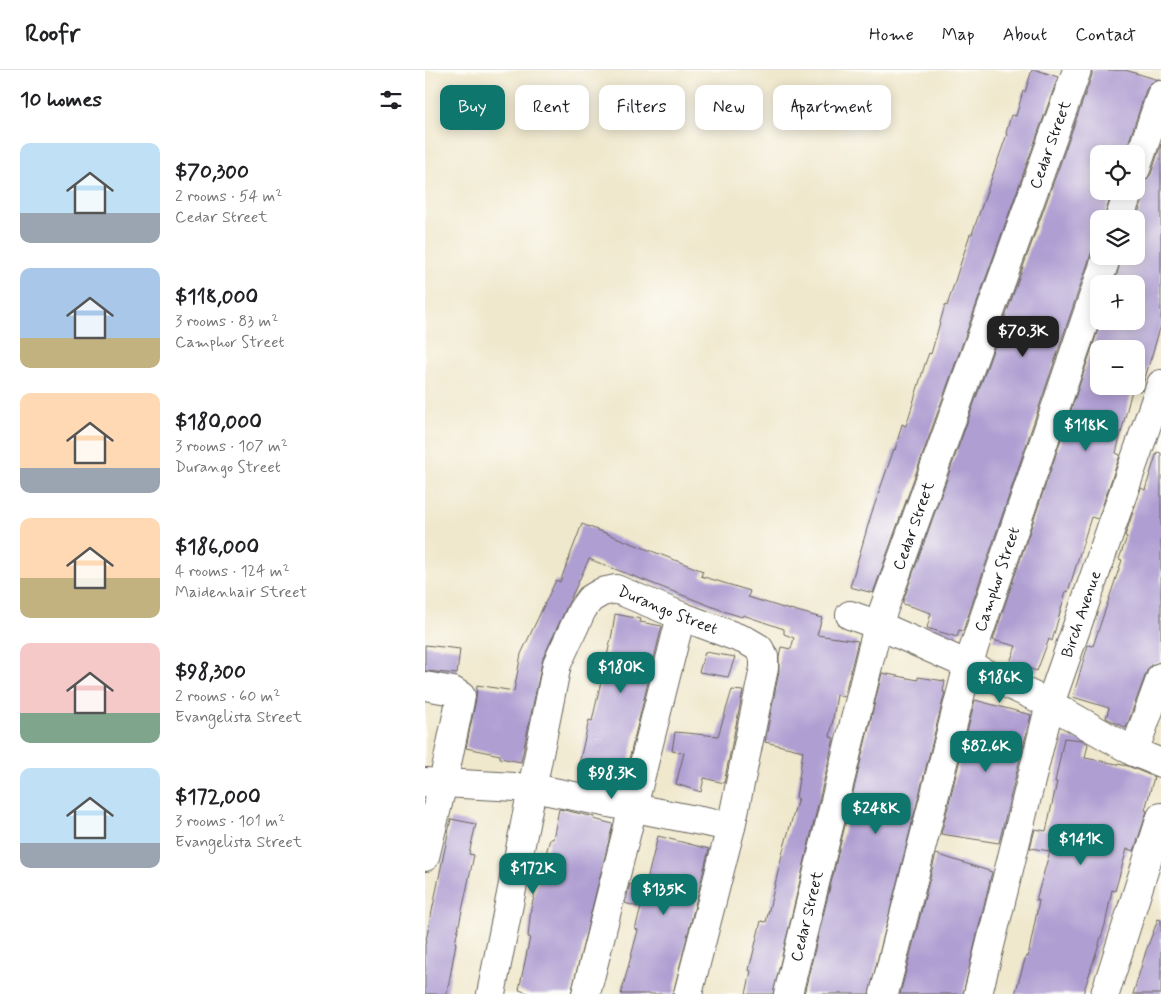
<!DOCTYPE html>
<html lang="en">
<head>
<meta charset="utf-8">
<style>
  :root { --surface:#fff; --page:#f6f6f6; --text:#202124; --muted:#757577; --line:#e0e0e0; --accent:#0f766e }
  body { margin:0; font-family:Mynerve,sans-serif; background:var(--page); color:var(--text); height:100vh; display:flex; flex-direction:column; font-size:19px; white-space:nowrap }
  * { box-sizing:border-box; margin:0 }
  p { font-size:16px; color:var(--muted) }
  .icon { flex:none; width:28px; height:28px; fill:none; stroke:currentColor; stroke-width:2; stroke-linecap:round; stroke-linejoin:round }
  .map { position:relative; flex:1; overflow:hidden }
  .panel { display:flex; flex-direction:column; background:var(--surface); width:425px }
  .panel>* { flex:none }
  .banner { position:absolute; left:15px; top:15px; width:475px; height:45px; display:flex; gap:10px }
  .fabs { position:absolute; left:665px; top:75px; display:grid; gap:10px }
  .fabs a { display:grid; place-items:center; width:55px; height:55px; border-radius:10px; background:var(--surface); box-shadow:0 2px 12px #0003; font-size:25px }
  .price { position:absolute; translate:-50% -42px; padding:0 11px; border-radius:10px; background:var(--accent); color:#fff; font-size:16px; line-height:32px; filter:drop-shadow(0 1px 2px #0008) }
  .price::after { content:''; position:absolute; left:50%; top:30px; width:15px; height:11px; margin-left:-8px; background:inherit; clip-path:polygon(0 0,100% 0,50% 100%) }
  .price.on { background:#222; color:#fff }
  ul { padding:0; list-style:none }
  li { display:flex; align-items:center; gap:15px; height:125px; padding:0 20px }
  li span { display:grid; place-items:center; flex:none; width:140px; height:100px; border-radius:10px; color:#555 }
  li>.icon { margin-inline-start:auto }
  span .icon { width:60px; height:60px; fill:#fffc; stroke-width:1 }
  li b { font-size:21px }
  h2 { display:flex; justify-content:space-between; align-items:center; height:60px; padding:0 20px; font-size:21px }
  .tag { padding:0 18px; border-radius:10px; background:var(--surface); box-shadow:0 2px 12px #0003; font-size:18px; line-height:45px }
  .tag.on { background:var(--accent); color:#fff }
  header { display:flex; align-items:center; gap:30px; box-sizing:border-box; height:70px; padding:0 25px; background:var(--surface); border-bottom:1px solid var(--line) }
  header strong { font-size:24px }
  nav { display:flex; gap:28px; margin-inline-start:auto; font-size:18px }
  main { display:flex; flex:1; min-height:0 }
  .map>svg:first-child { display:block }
  .building { fill:#af9ed2 }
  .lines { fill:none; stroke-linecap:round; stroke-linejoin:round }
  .minor-casing { stroke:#66635a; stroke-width:30 }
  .minor { stroke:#fff; stroke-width:28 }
  .labels { text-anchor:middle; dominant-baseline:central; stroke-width:4; stroke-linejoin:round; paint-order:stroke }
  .street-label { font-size:16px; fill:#1c1c1c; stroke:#fdfcf7 }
</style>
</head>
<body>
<header>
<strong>Roofr</strong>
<nav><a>Home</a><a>Map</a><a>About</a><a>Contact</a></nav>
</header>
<main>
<section class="panel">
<h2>10 homes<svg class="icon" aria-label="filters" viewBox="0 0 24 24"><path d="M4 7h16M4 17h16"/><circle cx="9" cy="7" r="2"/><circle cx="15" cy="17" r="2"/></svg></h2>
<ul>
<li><span style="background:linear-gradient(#bfe0f5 70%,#9aa5b1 0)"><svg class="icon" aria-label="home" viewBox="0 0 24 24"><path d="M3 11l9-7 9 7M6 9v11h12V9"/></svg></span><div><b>$70,300</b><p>2 rooms · 54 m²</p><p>Cedar Street</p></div></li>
<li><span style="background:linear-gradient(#a9c7e8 70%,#c2b280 0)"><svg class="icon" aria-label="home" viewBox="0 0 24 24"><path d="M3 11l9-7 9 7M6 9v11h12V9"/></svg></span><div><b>$118,000</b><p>3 rooms · 83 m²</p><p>Camphor Street</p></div></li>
<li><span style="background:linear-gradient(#ffd9b3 75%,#9aa5b1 0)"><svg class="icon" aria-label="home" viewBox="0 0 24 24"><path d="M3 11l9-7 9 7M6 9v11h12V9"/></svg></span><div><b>$180,000</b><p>3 rooms · 107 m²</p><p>Durango Street</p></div></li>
<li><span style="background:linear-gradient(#ffd9b3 60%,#c2b280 0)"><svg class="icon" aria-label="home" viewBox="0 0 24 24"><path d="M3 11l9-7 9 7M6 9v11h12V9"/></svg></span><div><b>$186,000</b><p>4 rooms · 124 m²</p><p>Maidenhair Street</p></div></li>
<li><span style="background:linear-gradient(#f6c9c9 70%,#7fa58c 0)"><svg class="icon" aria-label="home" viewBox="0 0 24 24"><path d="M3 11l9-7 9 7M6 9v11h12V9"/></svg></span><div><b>$98,300</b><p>2 rooms · 60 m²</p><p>Evangelista Street</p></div></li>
<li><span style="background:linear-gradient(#bfe0f5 75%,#9aa5b1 0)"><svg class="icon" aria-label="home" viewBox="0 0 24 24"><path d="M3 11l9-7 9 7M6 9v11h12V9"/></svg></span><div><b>$172,000</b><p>3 rooms · 101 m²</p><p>Evangelista Street</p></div></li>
</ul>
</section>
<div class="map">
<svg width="736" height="924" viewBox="0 0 736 924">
  <rect width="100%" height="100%" fill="#fdfcf7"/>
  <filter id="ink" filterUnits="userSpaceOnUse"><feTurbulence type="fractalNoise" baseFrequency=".02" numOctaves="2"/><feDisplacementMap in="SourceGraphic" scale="10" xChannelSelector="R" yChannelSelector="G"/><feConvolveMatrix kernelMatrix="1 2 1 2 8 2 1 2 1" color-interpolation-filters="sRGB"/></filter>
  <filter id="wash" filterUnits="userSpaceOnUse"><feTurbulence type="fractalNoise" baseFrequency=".0096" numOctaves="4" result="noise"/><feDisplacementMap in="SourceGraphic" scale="20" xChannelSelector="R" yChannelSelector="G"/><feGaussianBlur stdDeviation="1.12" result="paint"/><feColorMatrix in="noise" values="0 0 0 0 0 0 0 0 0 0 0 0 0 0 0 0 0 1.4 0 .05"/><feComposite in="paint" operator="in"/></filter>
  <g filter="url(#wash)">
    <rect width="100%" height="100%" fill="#f0e8cd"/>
    <g id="blocks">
      <path class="building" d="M 607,0 L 612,0 L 633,7 L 448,523 L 425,517 L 446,445 L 469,379 L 470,380 L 477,354 L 481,356 L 500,294 L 504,283 L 506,284 L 520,235 L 522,236 L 545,164 L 547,164 L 582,64 L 581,63 L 586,45 L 591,46 L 598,21 L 600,22 Z
        M 667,0 L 700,0 L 734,10 L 726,13 L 721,20 L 700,84 L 674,84 L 674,121 L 687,121 L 679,149 L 674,149 L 674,173 L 667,181 L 538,561 L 534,560 L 532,567 L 502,558 L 506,543 L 478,534 L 478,531 L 667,5 Z
        M 736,74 L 736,255 L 716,321 L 711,320 L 711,279 L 674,279 L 674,316 L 708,316 L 691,383 L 695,385 L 673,449 L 666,447 L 643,522 L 641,521 L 627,571 L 624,569 L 612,601 L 585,592 L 591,576 L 568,570 L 676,251 L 711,251 L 711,214 L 689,214 L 697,186 L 711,186 L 711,149 L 719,126 L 719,119 L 718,114 L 726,104 Z
        M 732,382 L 736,383 L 736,592 L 726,595 L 722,601 L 701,658 L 681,648 L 684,638 L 648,627 L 663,575 L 668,576 L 697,490 L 694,489 L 702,467 L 700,466 L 716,418 L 720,420 Z
        M 157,454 L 278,501 L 276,506 L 325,521 L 323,527 L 365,540 L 365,539 L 397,548 L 392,565 L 433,571 L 419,627 L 412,625 L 405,667 L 409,668 L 348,924 L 321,924 L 326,901 L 324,900 L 336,851 L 341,852 L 358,781 L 373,728 L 371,728 L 378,681 L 340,672 L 354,601 L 354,586 L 356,577 L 366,579 L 369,568 L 359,564 L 359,559 L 318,545 L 317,547 L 301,542 L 164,489 L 118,588 L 96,692 L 75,688 L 75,685 L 41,678 L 51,629 L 52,615 L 89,621 L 96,584 L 131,510 L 135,512 Z
        M 190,544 L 216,549 L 215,552 L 237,556 L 201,702 L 180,697 L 179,699 L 154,694 L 164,650 L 167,651 L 187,564 Z
        M 0,575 L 35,579 L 32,604 L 0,601 Z
        M 280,582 L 310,587 L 303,607 L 274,602 Z
        M 457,603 L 493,610 L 493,607 L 520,611 L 518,622 L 520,622 L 444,924 L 379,924 Z
        M 307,620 L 318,621 L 299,713 L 279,708 L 276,722 L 251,714 L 259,683 L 247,681 L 250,662 L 293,666 Z
        M 550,630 L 606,645 L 574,773 L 516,764 Z
        M 639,668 L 657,670 L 663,674 L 660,688 L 703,696 L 729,707 L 720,740 L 722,741 L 709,781 L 702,779 L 690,821 L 687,820 L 680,855 L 658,924 L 590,924 L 601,886 L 603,887 L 614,831 L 611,830 L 625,781 L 605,778 L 610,759 L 621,761 L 632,712 L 630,712 Z
        M 134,739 L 170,747 L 169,749 L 188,754 L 146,924 L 106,924 L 94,920 L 105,867 L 103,867 L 106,838 L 125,769 L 128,769 Z
        M 26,749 L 51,754 L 44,784 L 49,785 L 30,873 L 31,873 L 22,924 L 0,924 L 0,875 Z
        M 233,766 L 284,779 L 248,924 L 196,924 L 213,860 L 210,859 L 216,838 L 200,833 L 205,814 L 220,818 Z
        M 511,784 L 567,802 L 538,924 L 475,924 Z
        M 733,849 L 736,850 L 736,924 L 708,924 L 721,881 Z"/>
    </g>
  </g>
  <g filter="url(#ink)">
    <use href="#blocks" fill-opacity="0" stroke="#66635a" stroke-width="1"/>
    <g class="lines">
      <g class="minor-casing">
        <g id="minor">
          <path d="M 711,99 L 736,25"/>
          <path d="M 694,149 L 704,121"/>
          <path d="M 425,545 L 453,555 L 543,595 L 625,634 L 709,682 L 736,693"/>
          <path d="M 0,616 L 28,621 L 36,626 L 18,713 L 0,787"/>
          <path d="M 709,682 L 736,607"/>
          <path d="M 0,712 L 108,718 L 306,757"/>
          <path id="s1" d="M 66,924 L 132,594 L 157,540 L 165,529 L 177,522 L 191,519 L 256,546 L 322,571 L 334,578 L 339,587 L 339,598 L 306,757 L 263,924"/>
          <path d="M 161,924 L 256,546"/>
          <path id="s2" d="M 363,924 L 453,555 L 652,0"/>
          <path id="s3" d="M 459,924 L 543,595 L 682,186"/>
          <path id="s4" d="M 553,924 L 625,634 L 736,314"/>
          <path d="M 680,924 L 736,747"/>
        </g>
      </g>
      <use href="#minor" class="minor"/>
    </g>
  </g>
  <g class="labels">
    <g class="street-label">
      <text stroke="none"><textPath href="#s2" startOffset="890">Cedar Street</textPath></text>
      <text stroke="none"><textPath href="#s2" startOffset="485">Cedar Street</textPath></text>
      <text stroke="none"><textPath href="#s3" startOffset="430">Camphor Street</textPath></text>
      <text stroke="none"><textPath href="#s1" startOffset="494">Durango Street</textPath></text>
      <text stroke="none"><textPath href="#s4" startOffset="394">Birch Avenue</textPath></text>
      <text stroke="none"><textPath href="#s2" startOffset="80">Cedar Street</textPath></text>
    </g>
  </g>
</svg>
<div class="fabs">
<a><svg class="icon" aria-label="locate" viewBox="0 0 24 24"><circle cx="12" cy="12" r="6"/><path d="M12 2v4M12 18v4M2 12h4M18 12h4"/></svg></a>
<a><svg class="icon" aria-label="layers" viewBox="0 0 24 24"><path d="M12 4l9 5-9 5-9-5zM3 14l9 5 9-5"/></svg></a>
<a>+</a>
<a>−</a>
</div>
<b class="price on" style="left:598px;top:288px">$70.3K</b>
<b class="price" style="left:661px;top:382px">$118K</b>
<b class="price" style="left:196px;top:624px">$180K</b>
<b class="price" style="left:575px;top:634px">$186K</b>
<b class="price" style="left:561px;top:703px">$82.6K</b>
<b class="price" style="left:187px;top:730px">$98.3K</b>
<b class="price" style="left:451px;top:765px">$248K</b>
<b class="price" style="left:656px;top:796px">$141K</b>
<b class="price" style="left:108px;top:825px">$172K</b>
<b class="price" style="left:239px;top:846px">$135K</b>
<div class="banner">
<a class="tag on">Buy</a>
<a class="tag">Rent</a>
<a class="tag">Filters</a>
<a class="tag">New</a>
<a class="tag">Apartment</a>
</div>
</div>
</main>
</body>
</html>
